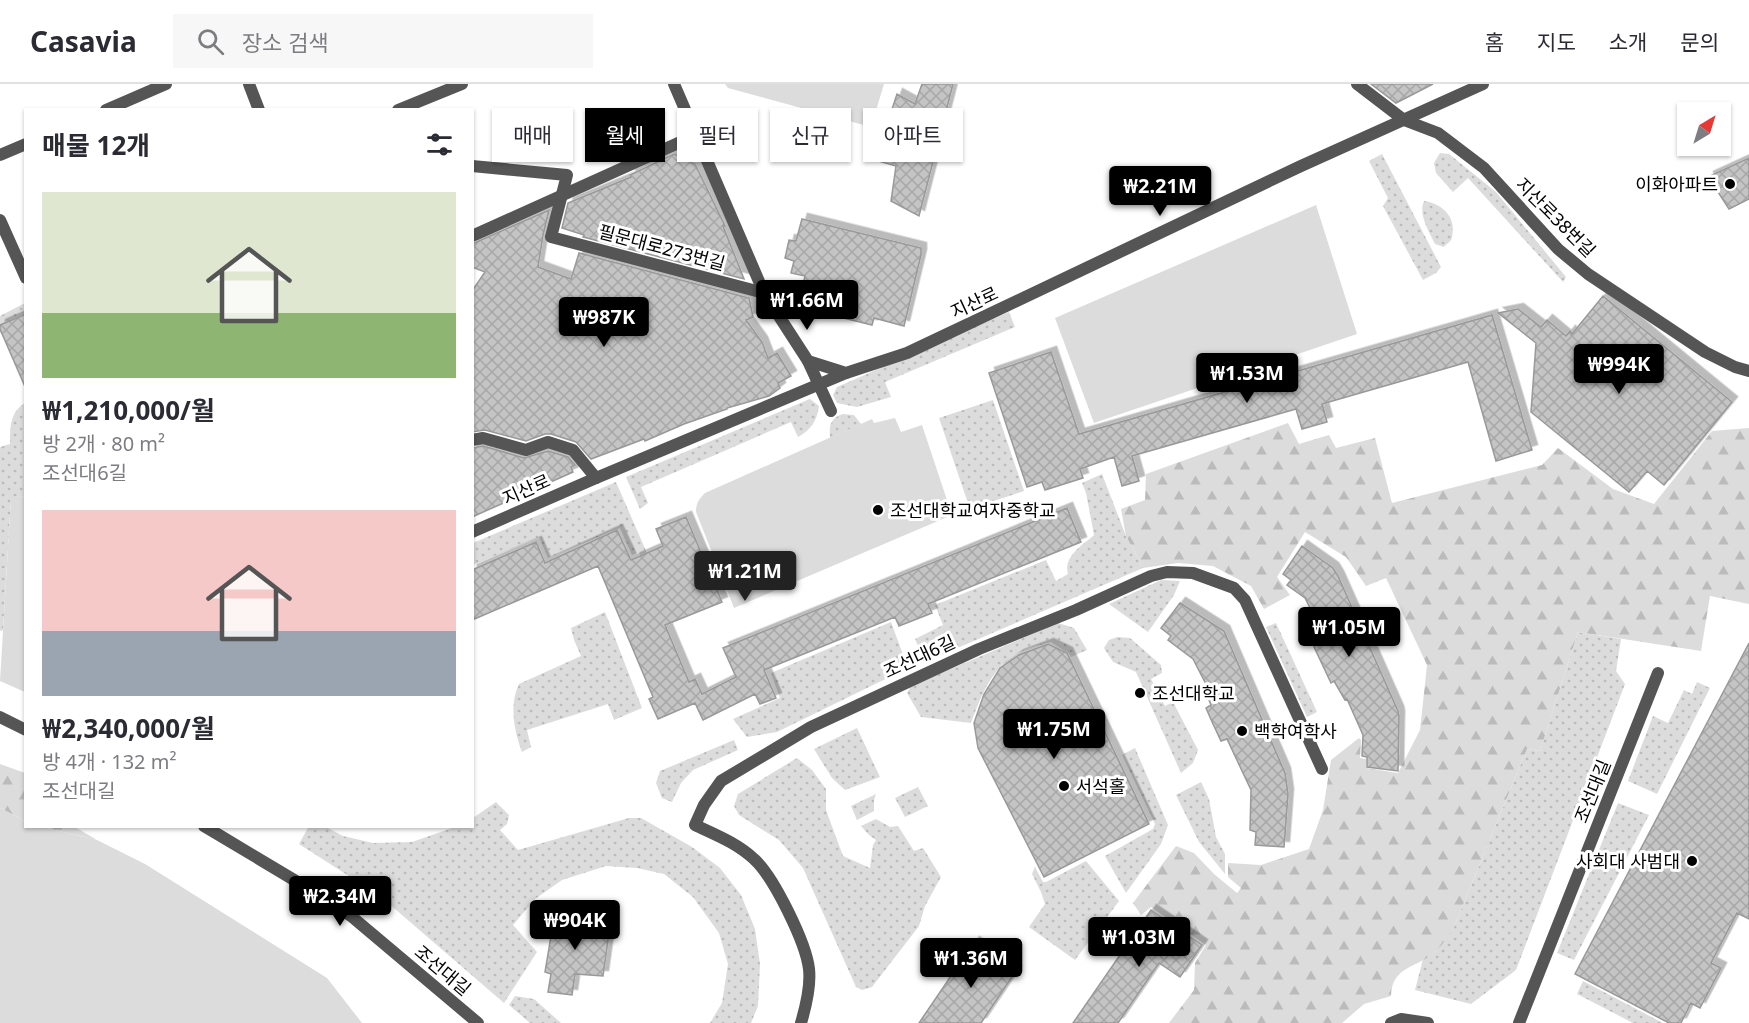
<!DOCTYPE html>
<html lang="ko">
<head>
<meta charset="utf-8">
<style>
  :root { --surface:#fff; --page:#f7f7f7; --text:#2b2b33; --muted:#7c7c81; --line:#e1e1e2; --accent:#000 }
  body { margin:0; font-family:"Noto Sans","Noto Sans KR",sans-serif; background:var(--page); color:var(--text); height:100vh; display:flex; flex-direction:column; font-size:22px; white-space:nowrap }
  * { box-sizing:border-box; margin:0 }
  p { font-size:20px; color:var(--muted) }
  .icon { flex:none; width:33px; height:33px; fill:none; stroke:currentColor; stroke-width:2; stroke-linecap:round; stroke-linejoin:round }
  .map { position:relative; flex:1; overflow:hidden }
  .side { position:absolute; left:24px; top:24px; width:450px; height:720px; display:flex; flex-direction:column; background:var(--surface); border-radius:0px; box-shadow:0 2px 4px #0004 }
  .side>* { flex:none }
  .banner { position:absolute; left:492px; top:24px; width:570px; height:54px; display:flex; gap:12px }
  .needle { width:39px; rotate:38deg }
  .controls { position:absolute; left:1677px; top:18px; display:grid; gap:12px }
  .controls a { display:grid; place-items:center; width:54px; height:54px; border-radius:0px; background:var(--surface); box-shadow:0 2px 4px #0004; font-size:30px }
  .price { position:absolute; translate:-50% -51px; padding:0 14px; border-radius:6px; background:var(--accent); color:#fff; font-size:20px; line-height:39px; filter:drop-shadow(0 2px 3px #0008) }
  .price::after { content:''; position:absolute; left:50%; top:36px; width:18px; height:14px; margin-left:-9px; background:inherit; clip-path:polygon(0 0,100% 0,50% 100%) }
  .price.on { background:#222; color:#fff }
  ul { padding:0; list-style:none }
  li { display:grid; align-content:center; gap:12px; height:318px; padding:0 18px }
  li span { display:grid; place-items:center; height:186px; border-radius:0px; color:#555 }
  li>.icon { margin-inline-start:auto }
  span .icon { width:108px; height:108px; fill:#fffc; stroke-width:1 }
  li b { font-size:26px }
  h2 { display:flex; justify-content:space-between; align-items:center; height:72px; padding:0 18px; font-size:26px }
  .pill { padding:0 21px; border-radius:0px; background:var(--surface); box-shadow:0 2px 4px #0004; font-size:21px; line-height:54px }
  .pill.on { background:var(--accent); color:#fff }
  header { display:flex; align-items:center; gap:36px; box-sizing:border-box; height:84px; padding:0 30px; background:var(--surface); border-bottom:2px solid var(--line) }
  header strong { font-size:28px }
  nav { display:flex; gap:33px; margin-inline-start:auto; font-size:21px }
  .search { width:420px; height:54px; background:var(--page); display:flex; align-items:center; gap:15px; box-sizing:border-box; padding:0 21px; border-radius:0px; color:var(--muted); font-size:22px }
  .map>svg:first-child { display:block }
  .grass { fill:url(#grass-dots) }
  .forest { fill:url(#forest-firs) }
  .park { fill:#dcdcdc }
  .building { fill:url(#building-cross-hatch); stroke:#999; stroke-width:1.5; filter:url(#shadow) }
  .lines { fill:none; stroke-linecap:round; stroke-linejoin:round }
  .service { stroke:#555; stroke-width:12 }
  .minor { stroke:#555; stroke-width:12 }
  .tertiary { stroke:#555; stroke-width:12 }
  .poi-dot { fill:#000; stroke:#fff; stroke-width:2 }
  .labels { text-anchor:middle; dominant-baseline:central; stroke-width:6; stroke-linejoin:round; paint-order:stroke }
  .poi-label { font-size:18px; fill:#000; stroke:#fff; text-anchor:start }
  .street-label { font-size:18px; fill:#000; stroke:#fff }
</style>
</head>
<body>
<header>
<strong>Casavia</strong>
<div class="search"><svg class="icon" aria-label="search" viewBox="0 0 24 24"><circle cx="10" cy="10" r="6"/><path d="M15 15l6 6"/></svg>장소 검색</div>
<nav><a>홈</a><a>지도</a><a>소개</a><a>문의</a></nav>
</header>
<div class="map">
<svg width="1749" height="939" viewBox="0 0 1749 939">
  <defs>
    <pattern id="grass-dots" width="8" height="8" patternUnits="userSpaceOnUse" patternTransform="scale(1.5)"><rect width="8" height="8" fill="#dcdcdc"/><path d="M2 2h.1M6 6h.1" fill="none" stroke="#bbb" stroke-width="1.8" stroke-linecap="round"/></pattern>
    <pattern id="forest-firs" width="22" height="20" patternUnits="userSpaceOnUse" patternTransform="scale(1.5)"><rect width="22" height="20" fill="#dcdcdc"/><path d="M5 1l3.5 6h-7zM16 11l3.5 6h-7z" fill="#bbb"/></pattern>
    <pattern id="building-cross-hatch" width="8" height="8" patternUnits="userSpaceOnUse" patternTransform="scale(1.5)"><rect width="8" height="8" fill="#c4c4c4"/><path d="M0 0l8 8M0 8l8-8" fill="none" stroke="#a7a7a7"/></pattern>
    <filter id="shadow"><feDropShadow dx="5.5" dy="-5.5" stdDeviation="0" flood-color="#0004"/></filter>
  </defs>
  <rect width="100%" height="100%" fill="#fff"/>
  <path class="grass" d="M 1440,69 L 1449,70 L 1496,108 L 1566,193 L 1563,198 L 1468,94 L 1453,108 L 1436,89 L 1434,79 Z
    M 1382,70 L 1441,183 L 1436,189 L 1423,196 L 1383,122 L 1388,114 L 1369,77 Z
    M 1424,117 C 1439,119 1453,129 1453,146 C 1452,149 1453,153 1451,156 C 1449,159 1446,160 1444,163 L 1435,160 C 1429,147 1418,131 1424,117 Z
    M 25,219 L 25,234 L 0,249 L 0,232 Z
    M 1009,228 L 1015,243 L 885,298 L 891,313 L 857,323 L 837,319 L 833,311 L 837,303 Z
    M 810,315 L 819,322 C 817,337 811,346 798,353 L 791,338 L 641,403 L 648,419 L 640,425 L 626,393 Z
    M 993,316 L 1024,407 L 970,425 L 939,334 Z
    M 25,319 L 25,412 L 11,414 L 3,546 L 0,547 L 0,363 L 10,360 C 10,343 10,328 25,319 Z
    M 843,330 L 854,331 L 861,340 L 830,354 C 829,342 830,334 843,330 Z
    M 1102,390 L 1126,452 L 1143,484 L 925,578 L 915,555 L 943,541 L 935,521 L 1046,476 L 1056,497 L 1068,490 C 1063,472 1083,461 1094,451 L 1086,409 L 1082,399 Z
    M 616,398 L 667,515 L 660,518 L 639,468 L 632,471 L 620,444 L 548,474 L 539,453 L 473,481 L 473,459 Z
    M 1161,496 L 1180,497 L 1174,511 L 1148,548 L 1109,520 Z
    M 605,528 L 642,624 L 614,636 L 608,620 L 527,646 L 531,663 L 522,668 C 514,647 509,620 519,600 L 581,572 L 574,556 L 571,544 Z
    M 891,538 L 908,584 L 777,648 L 747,653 L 733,635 L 780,614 L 771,589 Z
    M 1058,539 L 1074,544 L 1087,566 L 1071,573 L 1069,570 L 1051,558 C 1041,561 1029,563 1020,568 C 992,582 981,612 971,639 L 921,633 L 907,609 L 911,602 Z
    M 1276,539 L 1317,628 L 1307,633 L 1266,543 Z
    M 1578,548 L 1621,555 L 1616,587 L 1625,600 L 1516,886 L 1471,920 L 1415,906 L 1423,875 L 1435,868 L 1454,843 L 1527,665 L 1540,667 Z
    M 1117,553 L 1130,554 L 1161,581 L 1162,589 L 1151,595 L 1165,622 L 1173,618 L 1198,666 L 1193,679 L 1181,689 L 1136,588 L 1113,578 L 1104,564 L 1109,556 Z
    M 1697,598 L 1710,604 L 1657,710 L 1628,697 L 1653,632 L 1668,639 L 1684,606 L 1692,610 Z
    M 857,644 L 880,693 L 845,706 L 832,694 L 814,665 Z
    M 734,656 L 738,666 L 693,686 L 681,699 L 672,718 L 662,714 L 656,699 L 660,687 Z
    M 1135,664 L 1168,741 L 1161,760 L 1126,809 L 1105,772 L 1153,745 L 1155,740 L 1122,671 Z
    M 797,674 L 812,686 L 826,705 L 826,726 L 843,772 L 870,784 L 873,761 L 876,756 L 869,751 L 861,742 L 876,735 L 890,743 L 898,742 L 914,767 L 923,764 L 941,793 L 925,822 L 919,842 L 872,903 L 862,906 L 856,903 L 803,784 L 779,756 L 739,731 L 734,722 L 738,710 Z
    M 1201,698 L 1209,715 L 1216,753 L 1225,770 L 1225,790 L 1199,758 L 1176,711 Z
    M 918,703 L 928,722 L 905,733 L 895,714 Z
    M 876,710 L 874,716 L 874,727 L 857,736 L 851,722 Z
    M 496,718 L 509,731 L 507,740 L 500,746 L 518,766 L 629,734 L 641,734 L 692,763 L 720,784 L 741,811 L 755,845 L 760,880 L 758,922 L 751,939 L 710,939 L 722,919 L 728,880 L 719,849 L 693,813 L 664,790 L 637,784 L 606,782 L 562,796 L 535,815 L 513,841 L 537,868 L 504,919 L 380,812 L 299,760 L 309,742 L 326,743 L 343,752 L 373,759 L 412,758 L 455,743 L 472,742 L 473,734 Z
    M 1618,719 L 1649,731 L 1574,876 L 1557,869 Z
    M 1086,777 L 1119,817 L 1075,876 L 1029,843 L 1045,820 L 1041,808 L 1032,790 L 1035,783 L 1043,798 L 1046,798 Z
    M 1583,897 L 1663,939 L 1633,939 L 1577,910 Z
    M 515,912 L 534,915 L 561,939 L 530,939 L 509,921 Z"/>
  <path class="forest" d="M 1288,339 L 1299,360 L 1329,351 L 1336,364 L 1375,354 L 1392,419 L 1542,381 L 1558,364 L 1613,405 L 1654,420 L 1712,347 L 1749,344 L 1749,520 L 1710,512 L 1701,567 L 1578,548 L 1540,667 L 1527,665 L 1454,843 C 1449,851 1443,860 1436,867 C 1419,884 1392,881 1391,912 L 1364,920 L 1342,939 L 1169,939 L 1194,906 L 1195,879 L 1206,861 L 1151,823 L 1141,831 L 1133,819 L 1176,762 L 1194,769 L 1214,790 L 1237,809 L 1241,804 L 1228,793 L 1228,779 L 1261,781 L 1309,765 L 1323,726 L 1331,676 L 1359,654 L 1361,656 L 1360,674 L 1366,675 L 1366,684 L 1398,689 L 1420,646 L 1427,581 L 1386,494 L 1366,502 L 1346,473 L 1305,448 L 1277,493 L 1290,511 L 1264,525 L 1251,502 L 1213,482 L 1178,479 L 1143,484 L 1126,452 L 1121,425 L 1145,416 L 1146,390 Z
    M 0,680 L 25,689 L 25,737 L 0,724 Z
    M 42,743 L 75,743 L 97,756 Z"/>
  <path class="park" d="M 725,0 L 884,0 L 871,43 L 728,4 Z
    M 1316,121 L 1357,250 L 1094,339 L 1055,234 Z
    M 895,334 L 901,348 L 922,341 L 952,431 L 734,524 L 696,428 C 696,419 699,415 705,409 L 872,335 L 874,339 Z
    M 25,412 L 26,412 L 25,608 L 0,597 L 11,413 Z
    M 0,724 L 25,737 L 26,742 L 42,743 L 97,756 L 145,780 L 327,894 L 362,939 L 0,939 Z"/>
  <path class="building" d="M 922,0 L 953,0 L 919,132 L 891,117 L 896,82 L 875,76 L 897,10 L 915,20 Z
    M 1371,0 L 1433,0 L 1396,19 Z
    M 674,70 L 695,80 L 725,142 L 723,142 L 744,195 L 583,153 L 584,151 L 562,144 L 568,119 L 631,93 L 630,91 Z
    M 1749,74 L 1749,115 L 1729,125 L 1718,108 L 1713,108 L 1708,93 Z
    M 549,126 L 543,151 L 538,183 L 571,195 L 579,169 L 749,214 L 753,233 L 746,236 L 762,258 L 768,274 L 777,269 L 791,292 L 778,299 L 780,304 L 769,312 L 727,324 L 727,325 L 684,340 L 645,357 L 644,355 L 591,375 L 576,358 L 551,350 L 545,350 L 526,357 L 485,346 L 472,348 L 472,207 L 485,188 L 472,183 L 472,160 Z
    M 802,135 L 921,164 L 921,171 L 904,242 L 874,234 L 872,241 L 811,226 L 814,217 L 800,213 L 805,192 L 791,189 L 794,177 L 785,174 L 789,156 L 796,157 Z
    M 1603,212 L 1732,318 L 1664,401 L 1647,387 L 1629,408 L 1531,328 L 1536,259 L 1498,229 L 1518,225 L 1541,243 L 1547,236 L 1566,252 L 1570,247 L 1572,250 Z
    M 26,230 L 26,305 L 0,245 L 0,241 Z
    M 1492,231 L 1532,366 L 1496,377 L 1468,278 L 1322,320 L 1327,338 L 1302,345 L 1296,325 L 1132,372 L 1139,397 L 1122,402 L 1114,373 L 1080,385 L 1083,394 L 1045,406 L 1042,398 L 1027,403 L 989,289 L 1051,268 L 1079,350 Z
    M 483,362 L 524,374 L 548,367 L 568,373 L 575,381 L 571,383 L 573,388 L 472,433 L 472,364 Z
    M 1067,424 L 1081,458 L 928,520 L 932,529 L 899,542 L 895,533 L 764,586 L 776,614 L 760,620 L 755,610 L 703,636 L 695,619 L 658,635 L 649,615 L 653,613 L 598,482 L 472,536 L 472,486 L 536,458 L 545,479 L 617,446 L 631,476 L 663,462 L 656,445 L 686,433 L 722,518 L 665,541 L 689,598 L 695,595 L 702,610 L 736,593 L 723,564 Z
    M 1302,462 L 1333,484 L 1338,492 L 1398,627 L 1399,632 L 1398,687 L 1367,683 L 1367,673 L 1362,672 L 1363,651 L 1347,615 L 1345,616 L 1334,597 L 1331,599 L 1314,563 L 1320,544 L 1305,514 L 1287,501 L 1291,496 L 1283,490 Z
    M 1180,519 L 1224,547 L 1285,689 L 1288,710 L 1284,763 L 1255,761 L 1256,748 L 1250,746 L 1251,706 L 1227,655 L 1221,657 L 1213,640 L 1206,624 L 1211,621 L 1206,609 L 1209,606 L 1193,575 L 1168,556 L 1171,552 L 1161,544 Z
    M 1749,559 L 1749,835 L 1737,829 L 1711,879 L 1721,884 L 1700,924 L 1691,919 L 1681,939 L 1669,939 L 1575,890 Z
    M 1048,560 L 1067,569 L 1149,740 L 1044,793 L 978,664 L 974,639 L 984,610 L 1000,584 L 1019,571 Z
    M 1151,826 L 1202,861 L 1180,893 L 1159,879 L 1118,939 L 1073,939 Z
    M 555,828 L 585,831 L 584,840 L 610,842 L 603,892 L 575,890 L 572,911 L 548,908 L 551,890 L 545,888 Z
    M 974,858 L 1016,887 L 981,939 L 919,939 Z"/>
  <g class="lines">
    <path class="service" d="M 472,82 L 567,91 L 551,153 L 764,209
      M 808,277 L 831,327
      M 472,356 L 483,354 L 526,366 L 548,358 L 573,366 L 596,394"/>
    <path class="minor" d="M 249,0 L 259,26
      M 1357,0 L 1404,36 L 1438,49 L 1484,84 L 1558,165 L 1588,190 L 1705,268 L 1735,283 L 1749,287
      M 106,26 L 166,0
      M 398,26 L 462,0
      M 0,71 L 26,60
      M 0,136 L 26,194
      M 472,152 L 696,51
      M 472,448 L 596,394 L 846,289
      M 0,633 L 26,646
      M 204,742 L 331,818 L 351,832 L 478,939
      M 801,939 C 806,922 811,902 809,885 C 806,859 774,793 754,775 C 737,759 716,751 695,741 L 704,721 L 721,697 L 811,643 L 979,565 L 1076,526 L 1151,492 L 1167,488 L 1193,489 L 1234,504 L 1245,516 L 1322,685
      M 1391,939 L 1401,935 L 1428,939
      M 1519,939 L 1658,589"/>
    <path class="tertiary" d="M 674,0 L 764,209 L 808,277 L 846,289 L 907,269 L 1301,82 L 1483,0"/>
  </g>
  <g class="poi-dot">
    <circle cx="1730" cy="100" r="6"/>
    <circle cx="878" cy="426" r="6"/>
    <circle cx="1140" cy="609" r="6"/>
    <circle cx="1242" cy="647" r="6"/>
    <circle cx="1064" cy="702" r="6"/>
    <circle cx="1692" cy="777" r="6"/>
  </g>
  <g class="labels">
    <g class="poi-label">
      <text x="1718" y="100" text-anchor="end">이화아파트</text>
      <text x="890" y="426">조선대학교여자중학교</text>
      <text x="1152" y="609">조선대학교</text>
      <text x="1254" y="647">백학여학사</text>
      <text x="1076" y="702">서석홀</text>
      <text x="1680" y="777" text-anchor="end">사회대 사범대</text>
    </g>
    <g class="street-label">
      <text transform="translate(1556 133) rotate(45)">지산로38번길</text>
      <text transform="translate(662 163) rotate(15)">필문대로273번길</text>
      <text transform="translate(974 218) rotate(-25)">지산로</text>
      <text transform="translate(526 405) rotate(-24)">지산로</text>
      <text transform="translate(919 572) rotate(-25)">조선대6길</text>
      <text transform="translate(1592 707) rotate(-68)">조선대길</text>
      <text transform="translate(443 886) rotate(40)">조선대길</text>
    </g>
  </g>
</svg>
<div class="controls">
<a><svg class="needle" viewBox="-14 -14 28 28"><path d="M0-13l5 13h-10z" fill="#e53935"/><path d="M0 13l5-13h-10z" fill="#7c7c81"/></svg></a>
</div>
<b class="price" style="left:1160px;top:133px">₩2.21M</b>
<b class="price" style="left:807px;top:247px">₩1.66M</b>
<b class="price" style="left:604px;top:264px">₩987K</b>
<b class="price" style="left:1619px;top:311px">₩994K</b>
<b class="price" style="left:1247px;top:320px">₩1.53M</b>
<b class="price on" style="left:745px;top:518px">₩1.21M</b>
<b class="price" style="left:1349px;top:574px">₩1.05M</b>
<b class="price" style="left:1054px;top:676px">₩1.75M</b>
<b class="price" style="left:340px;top:843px">₩2.34M</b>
<b class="price" style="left:575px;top:867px">₩904K</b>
<b class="price" style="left:1139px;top:884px">₩1.03M</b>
<b class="price" style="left:971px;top:905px">₩1.36M</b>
<div class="banner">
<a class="pill">매매</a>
<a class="pill on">월세</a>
<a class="pill">필터</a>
<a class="pill">신규</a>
<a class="pill">아파트</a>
</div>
<section class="side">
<h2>매물 12개<svg class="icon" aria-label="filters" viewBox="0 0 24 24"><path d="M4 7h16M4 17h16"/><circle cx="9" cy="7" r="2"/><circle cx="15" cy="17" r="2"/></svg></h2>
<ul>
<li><span style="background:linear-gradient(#dfe7d0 65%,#8fb573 0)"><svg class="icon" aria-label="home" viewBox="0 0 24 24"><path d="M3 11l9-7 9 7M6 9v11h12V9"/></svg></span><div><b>₩1,210,000/월</b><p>방 2개 · 80 m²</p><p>조선대6길</p></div></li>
<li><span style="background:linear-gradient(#f6c9c9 65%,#9aa5b1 0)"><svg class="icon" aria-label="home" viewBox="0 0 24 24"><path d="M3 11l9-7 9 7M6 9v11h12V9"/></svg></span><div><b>₩2,340,000/월</b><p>방 4개 · 132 m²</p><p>조선대길</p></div></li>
</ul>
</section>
</div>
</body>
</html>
